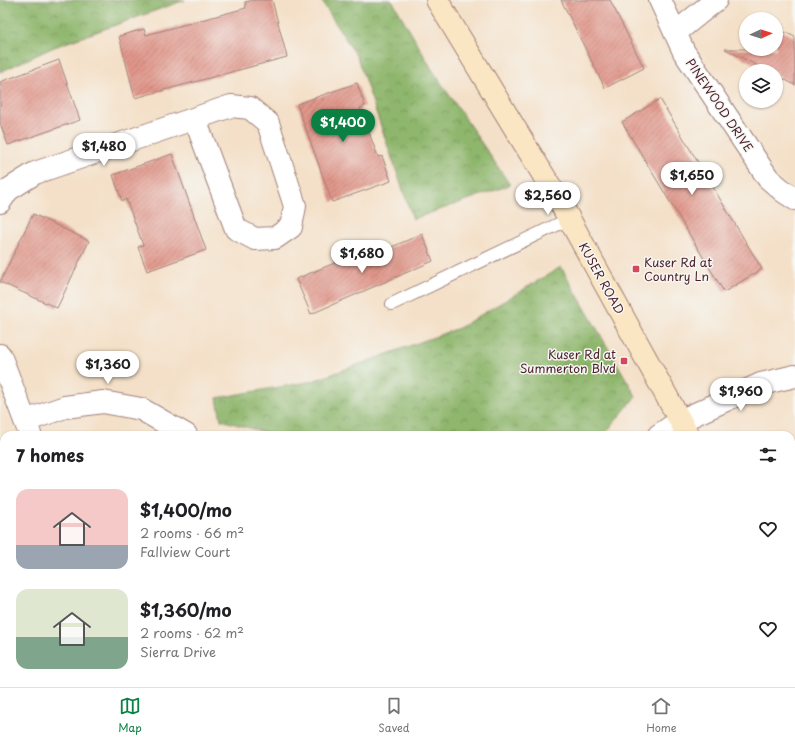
<!DOCTYPE html>
<html lang="en">
<head>
<meta charset="utf-8">
<style>
  :root { --surface:#fff; --page:#f6f6f6; --text:#202124; --muted:#757577; --line:#e0e0e0; --accent:#0b8043 }
  body { margin:0; font-family:"Playpen Sans",sans-serif; background:var(--page); color:var(--text); height:100vh; display:flex; flex-direction:column; font-size:15px; white-space:nowrap }
  * { box-sizing:border-box; margin:0 }
  p { font-size:13px; color:var(--muted) }
  .icon { flex:none; width:22px; height:22px; fill:none; stroke:currentColor; stroke-width:2; stroke-linecap:round; stroke-linejoin:round }
  .map { position:relative; flex:1; overflow:hidden }
  .details { position:absolute; left:0px; top:431px; width:795px; height:256px; display:flex; flex-direction:column; background:var(--surface); border-radius:12px 12px 0 0; box-shadow:0 1px 3px #0004 }
  .details>* { flex:none }
  .needle { width:26px; rotate:87deg }
  .controls { position:absolute; left:739px; top:12px; display:grid; gap:8px }
  .controls a { display:grid; place-items:center; width:44px; height:44px; border-radius:50%; background:var(--surface); box-shadow:0 1px 3px #0004; font-size:20px }
  .price { position:absolute; translate:-50% -34px; padding:0 9px; border-radius:14px; background:#fff; color:#222; font-size:13px; line-height:26px; filter:drop-shadow(0 1px 2px #0008) }
  .price::after { content:''; position:absolute; left:50%; top:24px; width:12px; height:9px; margin-left:-6px; background:inherit; clip-path:polygon(0 0,100% 0,50% 100%) }
  .price.selected { background:var(--accent); color:#fff }
  ul { padding:0; list-style:none }
  li { display:flex; align-items:center; gap:12px; height:100px; padding:0 16px }
  li span { display:grid; place-items:center; flex:none; width:112px; height:80px; border-radius:12px; color:#555 }
  li>.icon { margin-inline-start:auto }
  span .icon { width:48px; height:48px; fill:#fffc; stroke-width:1 }
  li b { font-size:17px }
  h2 { display:flex; justify-content:space-between; align-items:center; height:48px; padding:0 16px; font-size:17px }
  .menu { display:flex; justify-content:space-around; align-items:center; height:56px; border-top:1px solid var(--line); background:var(--surface); font-size:11px; color:var(--muted) }
  .menu a { display:grid; justify-items:center; gap:2px }
  .menu .selected { color:var(--accent) }
  .map>svg:first-child { display:block }
  .forest { fill:url(#forest-crowns); stroke:#6c6a4c }
  .building { fill:url(#building-hatch) }
  .lines { fill:none; stroke-linecap:round; stroke-linejoin:round }
  .lane-casing { stroke:#9f807a; stroke-width:14 }
  .street-casing { stroke:#9f807a; stroke-width:24 }
  .secondary-casing { stroke:#9f807a; stroke-width:24 }
  .path { stroke:#9f807a; stroke-width:2.5; stroke-dasharray:3 3; stroke-linecap:butt }
  .lane { stroke:#fff; stroke-width:12 }
  .street { stroke:#fff; stroke-width:22 }
  .secondary { stroke:#fbe6c3; stroke-width:22 }
  .poi-dot { fill:#d1495b; stroke:#f6f6f2; stroke-width:1.5 }
  .labels { text-anchor:middle; dominant-baseline:central; stroke-width:3; stroke-linejoin:round; paint-order:stroke }
  .street-label { font-size:12px; fill:#4a1f2b; stroke:#f6f6f2 }
  .poi-label { font-size:12px; fill:#4a1f2b; stroke:#f6f6f2; text-anchor:start }
</style>
</head>
<body>
<div class="map">
<svg width="795" height="687" viewBox="0 0 795 687">
  <defs>
    <pattern id="forest-crowns" width="20" height="18" patternUnits="userSpaceOnUse"><rect width="20" height="18" fill="#8eb66c"/><path d="M2 6a3 3 0 1 1 6 0M12 15a3 3 0 1 1 6 0" fill="none" stroke="#769359"/></pattern>
    <pattern id="building-hatch" width="6" height="6" patternUnits="userSpaceOnUse"><rect width="6" height="6" fill="#e1968a"/><path d="M-1 1l2-2M0 6l6-6M5 7l2-2" fill="none" stroke="#b87a71"/></pattern>
  </defs>
  <rect width="100%" height="100%" fill="#f6f6f2"/>
  <filter id="ink" filterUnits="userSpaceOnUse"><feTurbulence type="fractalNoise" baseFrequency=".025" numOctaves="2"/><feDisplacementMap in="SourceGraphic" scale="8" xChannelSelector="R" yChannelSelector="G"/><feConvolveMatrix kernelMatrix="1 2 1 2 8 2 1 2 1" color-interpolation-filters="sRGB"/></filter>
  <filter id="wash" filterUnits="userSpaceOnUse"><feTurbulence type="fractalNoise" baseFrequency=".012" numOctaves="4" result="noise"/><feDisplacementMap in="SourceGraphic" scale="16" xChannelSelector="R" yChannelSelector="G"/><feGaussianBlur stdDeviation="0.9" result="paint"/><feColorMatrix in="noise" values="0 0 0 0 0 0 0 0 0 0 0 0 0 0 0 0 0 1.4 0 .05"/><feComposite in="paint" operator="in"/></filter>
  <g filter="url(#wash)">
    <rect width="100%" height="100%" fill="#f4e0c8"/>
    <path class="forest" d="M 0,0 L 185,0 L 54,47 L 0,72 Z
      M 321,0 L 392,0 L 433,71 L 510,185 L 413,219 L 357,57 Z
      M 561,267 L 636,396 L 604,435 L 274,435 L 221,420 L 217,398 L 313,381 L 459,328 Z
      M 491,683 L 658,683 L 658,687 L 484,687 Z"/>
    <g id="blocks">
      <path class="building" d="M 254,0 L 272,0 L 287,57 L 135,98 L 119,36 L 144,29 L 146,35 L 246,8 L 245,2 Z
        M 561,0 L 610,0 L 644,68 L 605,88 Z
        M 776,28 L 795,37 L 795,85 L 776,75 L 776,71 L 768,71 L 725,49 L 776,49 Z
        M 59,60 L 80,120 L 8,145 L 0,123 L 0,82 Z
        M 357,83 L 365,106 L 360,108 L 378,157 L 382,156 L 391,181 L 332,202 L 297,104 Z
        M 660,99 L 762,269 L 724,292 L 622,122 Z
        M 172,154 L 206,250 L 147,271 L 138,247 L 143,245 L 126,199 L 122,201 L 113,175 Z
        M 33,214 L 89,241 L 57,308 L 0,282 Z
        M 422,234 L 433,261 L 311,314 L 296,279 L 349,257 L 352,264 Z"/>
    </g>
  </g>
  <g filter="url(#ink)">
    <use href="#blocks" fill-opacity="0" stroke="#9f807a" stroke-width="1"/>
    <g class="lines">
      <g class="lane-casing">
        <path id="lane" d="M 392,304 L 569,219
          M 0,459 L 4,458"/>
      </g>
      <g class="street-casing">
        <path id="street" d="M 660,0 L 684,52 L 768,178 L 783,191 L 795,199
          M 675,33 L 716,0
          M 0,202 L 8,190 L 35,173 L 231,106 L 250,108 L 268,123 L 295,206 L 291,227 L 275,238 L 255,239 L 236,229 L 195,119
          M 0,355 L 30,434
          M 25,421 L 65,407 L 103,402 L 141,409 L 186,435
          M 659,435 L 680,421 L 761,384 L 795,376
          M 45,687 L 47,683"/>
      </g>
      <g class="secondary-casing">
        <path id="secondary" d="M 437,0 L 561,204 L 688,435
          M 791,617 L 795,623"/>
      </g>
      <path class="path" d="M 0,519 L 4,530
        M 0,582 L 4,580"/>
      <use href="#lane" class="lane"/>
      <use href="#street" class="street"/>
      <use href="#secondary" class="secondary"/>
    </g>
  </g>
  <g class="poi-dot">
    <rect x="632" y="265" width="8" height="8" rx="2"/>
    <rect x="620" y="357" width="8" height="8" rx="2"/>
  </g>
  <g class="labels">
    <g class="street-label">
      <text transform="translate(720 105) rotate(56)">PINEWOOD DRIVE</text>
      <text transform="translate(602 278) rotate(61)">KUSER ROAD</text>
    </g>
    <g class="poi-label">
      <text x="644" y="262">Kuser Rd at<tspan x="644" dy="14">Country Ln</tspan></text>
      <text x="616" y="354" text-anchor="end">Kuser Rd at<tspan x="616" dy="14">Summerton Blvd</tspan></text>
    </g>
  </g>
</svg>
<div class="controls">
<a><svg class="needle" viewBox="-14 -14 28 28"><path d="M0-13l5 13h-10z" fill="#e53935"/><path d="M0 13l5-13h-10z" fill="#757577"/></svg></a>
<a><svg class="icon" aria-label="layers" viewBox="0 0 24 24"><path d="M12 4l9 5-9 5-9-5zM3 14l9 5 9-5"/></svg></a>
</div>
<b class="price selected" style="left:343px;top:143px">$1,400</b>
<b class="price" style="left:104px;top:167px">$1,480</b>
<b class="price" style="left:692px;top:196px">$1,650</b>
<b class="price" style="left:548px;top:216px">$2,560</b>
<b class="price" style="left:362px;top:274px">$1,680</b>
<b class="price" style="left:108px;top:385px">$1,360</b>
<b class="price" style="left:741px;top:412px">$1,960</b>
<section class="details">
<h2>7 homes<svg class="icon" aria-label="filters" viewBox="0 0 24 24"><path d="M4 7h16M4 17h16"/><circle cx="9" cy="7" r="2"/><circle cx="15" cy="17" r="2"/></svg></h2>
<ul>
<li><span style="background:linear-gradient(#f6c9c9 70%,#9aa5b1 0)"><svg class="icon" aria-label="home" viewBox="0 0 24 24"><path d="M3 11l9-7 9 7M6 9v11h12V9"/></svg></span><div><b>$1,400/mo</b><p>2 rooms · 66 m²</p><p>Fallview Court</p></div><svg class="icon" aria-label="heart" viewBox="0 0 24 24"><path d="M12 20l-8-8c-3-5 5-10 8-4 3-6 11-1 8 4z"/></svg></li>
<li><span style="background:linear-gradient(#dfe7d0 60%,#7fa58c 0)"><svg class="icon" aria-label="home" viewBox="0 0 24 24"><path d="M3 11l9-7 9 7M6 9v11h12V9"/></svg></span><div><b>$1,360/mo</b><p>2 rooms · 62 m²</p><p>Sierra Drive</p></div><svg class="icon" aria-label="heart" viewBox="0 0 24 24"><path d="M12 20l-8-8c-3-5 5-10 8-4 3-6 11-1 8 4z"/></svg></li>
</ul>
</section>
</div>
<nav class="menu">
<a class="selected"><svg class="icon" aria-label="map" viewBox="0 0 24 24"><path d="M3 6l6-2 6 2 6-2v14l-6 2-6-2-6 2zM9 4v14M15 6v14"/></svg>Map</a>
<a><svg class="icon" aria-label="saved" viewBox="0 0 24 24"><path d="M7 4h10v16l-5-4-5 4z"/></svg>Saved</a>
<a><svg class="icon" aria-label="home" viewBox="0 0 24 24"><path d="M3 11l9-7 9 7M6 9v11h12V9"/></svg>Home</a>
</nav>
</body>
</html>
